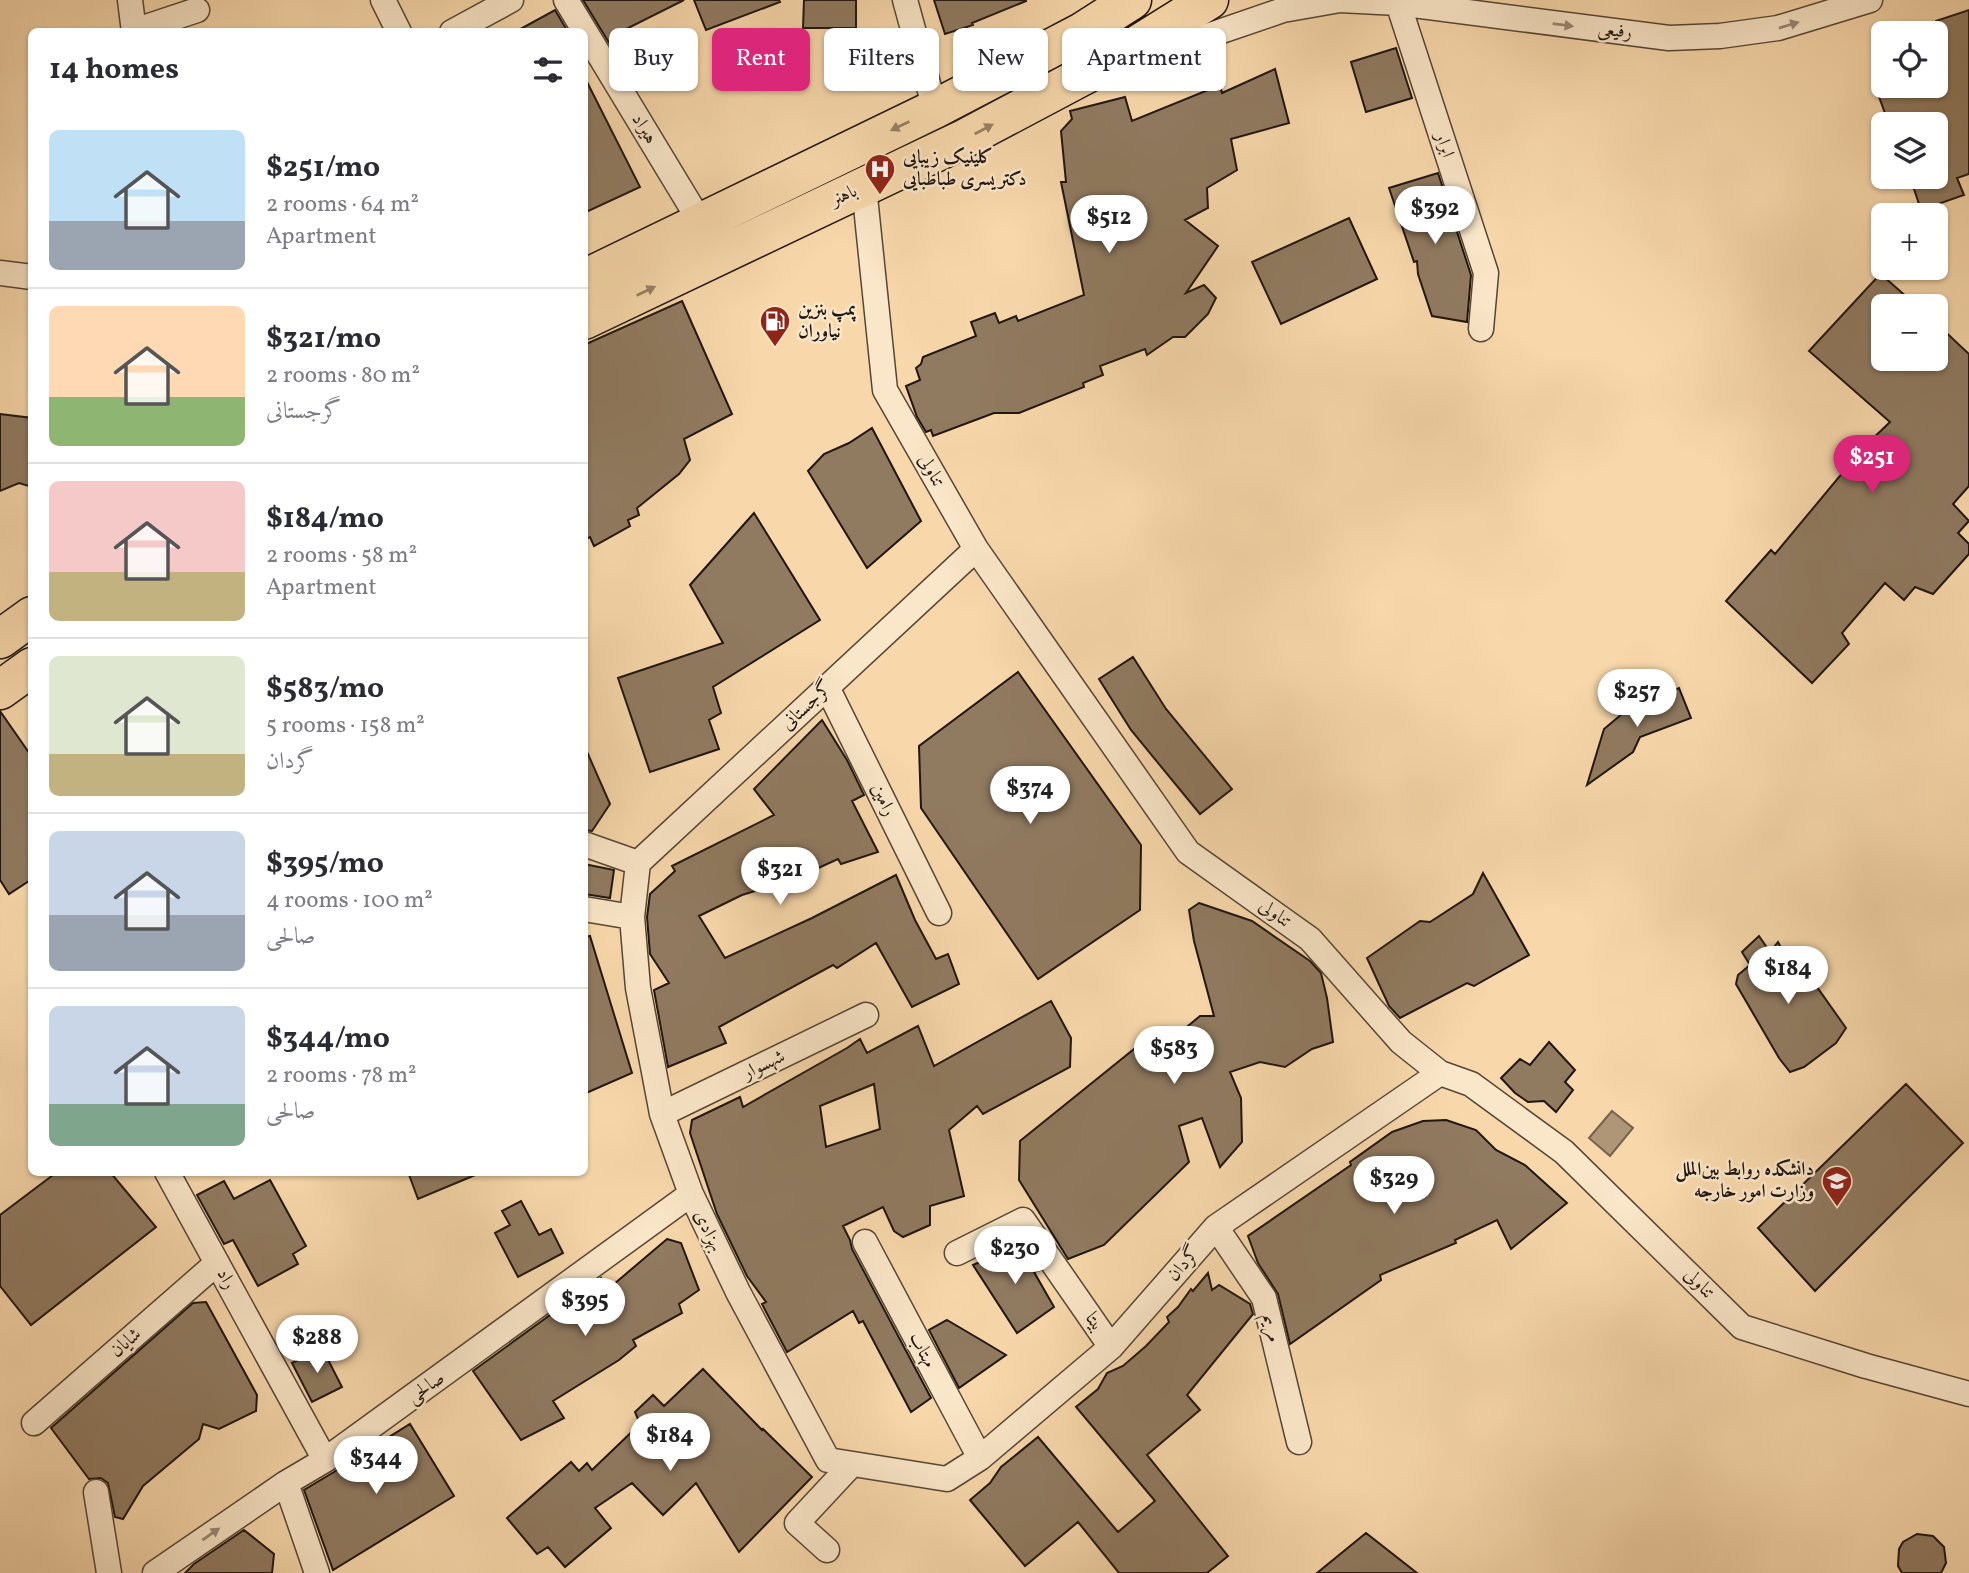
<!DOCTYPE html>
<html lang="en">
<head>
<meta charset="utf-8">
<style>
  :root { --surface:#fff; --page:#f7f7f7; --text:#2b2b33; --muted:#7c7c81; --line:#e1e1e2; --accent:#db2777 }
  body { margin:0; font-family:Vollkorn,Amiri,serif; background:var(--page); color:var(--text); height:100vh; display:flex; flex-direction:column; font-size:26px; white-space:nowrap }
  * { box-sizing:border-box; margin:0 }
  p { font-size:23px; color:var(--muted) }
  .icon { flex:none; width:38px; height:38px; fill:none; stroke:currentColor; stroke-width:2; stroke-linecap:round; stroke-linejoin:round }
  .map { position:relative; flex:1; overflow:hidden }
  .drawer { position:absolute; left:28px; top:28px; width:560px; height:1148px; display:flex; flex-direction:column; background:var(--surface); border-radius:10px; box-shadow:0 2px 5px #0004 }
  .drawer>* { flex:none }
  .hud { position:absolute; left:609px; top:28px; width:665px; height:63px; display:flex; gap:14px }
  .tools { position:absolute; left:1871px; top:21px; display:grid; gap:14px }
  .tools a { display:grid; place-items:center; width:77px; height:77px; border-radius:10px; background:var(--surface); box-shadow:0 2px 5px #0004; font-size:35px }
  .price { position:absolute; translate:-50% -60px; padding:0 16px; border-radius:24px; background:#fff; color:#222; font-size:23px; line-height:46px; filter:drop-shadow(0 2px 4px #0008) }
  .price::after { content:''; position:absolute; left:50%; top:42px; width:21px; height:16px; margin-left:-10px; background:inherit; clip-path:polygon(0 0,100% 0,50% 100%) }
  .price.active { background:var(--accent); color:#fff }
  ul { padding:0; list-style:none }
  li { display:flex; align-items:center; gap:21px; height:175px; padding:0 21px }
  li+li { border-top:2px solid var(--line) }
  li span { display:grid; place-items:center; flex:none; width:196px; height:140px; border-radius:10px; color:#555 }
  li>.icon { margin-inline-start:auto }
  span .icon { width:84px; height:84px; fill:#fffc; stroke-width:1 }
  li b { font-size:30px }
  h2 { display:flex; justify-content:space-between; align-items:center; height:84px; padding:0 21px; font-size:30px }
  .chip { padding:0 24px; border-radius:10px; background:var(--surface); box-shadow:0 2px 5px #0004; font-size:24px; line-height:63px }
  .chip.active { background:var(--accent); color:#fff }
  .map>svg:first-child { display:block }
  .water { fill:#af9676; stroke:#76624d; stroke-width:2 }
  .building { fill:#907a60; stroke:#20150f; stroke-width:2; fill-rule:evenodd }
  .lines { fill:none; stroke-linecap:round; stroke-linejoin:round }
  .minor-casing { stroke:#564636; stroke-width:27 }
  .primary-casing { stroke:#20150f; stroke-width:41 }
  .minor { stroke:#fae6c8; stroke-width:24 }
  .primary { stroke:#f8d8ab; stroke-width:38 }
  .oneway { fill:#988875 }
  .oneway2 { fill:#978065 }
  .labels { text-anchor:middle; dominant-baseline:central; stroke-width:5; stroke-linejoin:round; paint-order:stroke }
  .street-label { font-size:19px; fill:#20150f; stroke:#fae6c8 }
  .poi-label { font-size:19px; font-weight:bold; fill:#20150f; stroke:#fae6c8; text-anchor:start }
</style>
</head>
<body>
<div class="map">
<svg width="1969" height="1573" viewBox="0 0 1969 1573">
  <rect width="100%" height="100%" fill="#f8d8ab"/>
  <filter id="stains"><feTurbulence type="fractalNoise" baseFrequency=".00286" numOctaves="4"/><feColorMatrix values="0 0 0 0 .2 0 0 0 0 .09 0 0 0 0 .02 0 0 0 .5 -.17"/></filter>
  <radialGradient id="worn" r=".72"><stop offset=".6" stop-color="#630" stop-opacity="0"/><stop offset="1" stop-color="#630" stop-opacity=".3"/></radialGradient>
  <path class="water" d="M 1612,1111 L 1633,1128 L 1610,1156 L 1589,1138 Z"/>
  <path class="building" d="M 583,0 L 684,0 L 624,30 L 625,38 L 611,46 Z
    M 694,0 L 779,0 L 780,2 L 706,30 Z
    M 804,0 L 856,0 L 856,28 L 803,28 Z
    M 934,0 L 1026,0 L 1026,1 L 972,23 L 973,25 L 945,34 Z
    M 555,10 L 568,32 L 515,32 Z
    M 1969,10 L 1969,174 L 1957,178 L 1964,195 L 1921,210 L 1910,177 L 1936,177 L 1936,124 L 1889,124 L 1875,86 L 1936,86 L 1936,21 Z
    M 1396,48 L 1412,98 L 1366,112 L 1351,62 Z
    M 1275,69 L 1289,123 L 1231,139 L 1237,170 L 1207,188 L 1208,208 L 1185,220 L 1218,246 L 1186,293 L 1204,285 L 1216,298 L 1208,314 L 1185,337 L 1173,337 L 1147,355 L 1145,349 L 1100,366 L 1103,375 L 1083,383 L 1084,387 L 1019,413 L 994,413 L 933,436 L 931,430 L 926,432 L 917,417 L 906,386 L 920,380 L 916,368 L 921,364 L 923,357 L 976,336 L 971,322 L 995,313 L 999,323 L 1016,316 L 1018,321 L 1084,295 L 1061,182 L 1066,182 L 1061,131 L 1072,119 L 1070,111 L 1125,97 L 1132,121 L 1220,85 L 1222,93 Z
    M 584,76 L 640,187 L 584,213 Z
    M 1438,173 L 1471,275 L 1467,322 L 1432,316 L 1418,274 L 1417,261 L 1414,262 L 1389,188 Z
    M 1349,218 L 1377,279 L 1281,324 L 1252,262 Z
    M 1883,271 L 1883,276 L 1917,306 L 1883,306 L 1883,359 L 1936,359 L 1936,323 L 1969,354 L 1969,486 L 1953,504 L 1969,521 L 1958,533 L 1969,544 L 1969,554 L 1933,594 L 1915,587 L 1904,600 L 1885,583 L 1842,633 L 1849,644 L 1812,683 L 1726,601 L 1771,550 L 1775,554 L 1864,447 L 1890,422 L 1809,351 Z
    M 682,301 L 732,414 L 684,439 L 690,460 L 679,474 L 637,508 L 639,515 L 628,520 L 630,526 L 594,546 L 590,537 L 584,540 L 584,345 Z
    M 0,414 L 32,418 L 32,487 L 19,483 L 0,491 Z
    M 872,428 L 921,521 L 867,568 L 808,471 L 824,454 L 849,443 Z
    M 754,513 L 820,620 L 713,687 L 721,713 L 709,720 L 719,749 L 650,772 L 618,678 L 723,643 L 690,585 Z
    M 1133,657 L 1166,709 L 1232,789 L 1200,814 L 1131,730 L 1099,679 Z
    M 1018,672 L 1141,845 L 1140,910 L 1038,979 L 921,808 L 919,746 Z
    M 1679,688 L 1691,718 L 1640,737 L 1633,752 L 1587,785 L 1604,729 L 1629,708 Z
    M 0,711 L 32,757 L 32,879 L 9,894 L 0,880 Z
    M 822,720 L 847,760 L 864,795 L 852,801 L 878,852 L 841,864 L 838,859 L 794,879 L 742,895 L 699,916 L 725,958 L 812,918 L 896,875 L 915,920 L 936,959 L 948,954 L 959,984 L 912,1007 L 876,943 L 837,968 L 833,965 L 719,1027 L 726,1043 L 668,1067 L 654,990 L 669,983 L 650,954 L 647,917 L 650,894 L 675,871 L 672,866 L 774,815 L 754,789 Z
    M 584,745 L 610,804 L 592,831 L 584,830 Z
    M 584,864 L 614,870 L 610,898 L 584,894 Z
    M 1483,873 L 1529,955 L 1474,986 L 1467,983 L 1400,1018 L 1389,1006 L 1367,958 L 1420,921 L 1430,922 L 1473,894 Z
    M 1199,903 L 1252,921 L 1310,961 L 1321,973 L 1327,998 L 1333,1042 L 1312,1049 L 1285,1067 L 1260,1062 L 1230,1072 L 1241,1098 L 1242,1142 L 1220,1167 L 1202,1118 L 1179,1126 L 1189,1162 L 1104,1245 L 1068,1259 L 1019,1180 L 1020,1141 L 1139,1045 L 1153,1055 L 1200,1016 L 1214,1016 L 1194,941 L 1189,910 Z
    M 590,936 L 632,1073 L 584,1094 L 584,937 Z
    M 1759,936 L 1770,952 L 1778,942 L 1788,961 L 1795,956 L 1846,1028 L 1836,1043 L 1804,1067 L 1790,1072 L 1779,1058 L 1736,984 L 1738,975 L 1750,965 L 1742,952 Z
    M 1051,1001 L 1071,1038 L 1070,1067 L 983,1114 L 977,1106 L 949,1130 L 964,1196 L 930,1206 L 930,1225 L 903,1237 L 894,1231 L 883,1207 L 843,1226 L 850,1240 L 852,1249 L 931,1398 L 911,1412 L 863,1321 L 859,1323 L 853,1311 L 787,1352 L 762,1304 L 766,1302 L 747,1276 L 717,1214 L 690,1133 L 692,1120 L 740,1097 L 743,1107 L 847,1048 L 860,1039 L 867,1053 L 918,1026 L 934,1066 ZM 874,1084 L 880,1129 L 826,1147 L 820,1106 Z
    M 1549,1042 L 1575,1070 L 1565,1082 L 1573,1090 L 1556,1112 L 1544,1101 L 1528,1102 L 1515,1093 L 1501,1078 L 1520,1059 L 1530,1065 Z
    M 1906,1084 L 1963,1143 L 1815,1291 L 1758,1228 Z
    M 1446,1120 L 1476,1130 L 1496,1150 L 1525,1165 L 1567,1203 L 1511,1249 L 1497,1220 L 1455,1240 L 1456,1243 L 1380,1275 L 1381,1280 L 1290,1344 L 1278,1294 L 1258,1263 L 1248,1236 L 1351,1165 L 1350,1162 L 1392,1132 L 1423,1121 Z
    M 57,1172 L 110,1172 L 156,1227 L 31,1325 L 0,1286 L 0,1215 Z
    M 408,1172 L 480,1172 L 480,1173 L 418,1199 Z
    M 270,1180 L 306,1246 L 293,1254 L 298,1264 L 258,1286 L 233,1240 L 224,1244 L 197,1195 L 224,1181 L 234,1199 Z
    M 521,1201 L 539,1235 L 551,1229 L 563,1253 L 518,1277 L 495,1233 L 510,1225 L 502,1211 Z
    M 667,1239 L 681,1243 L 699,1290 L 679,1304 L 682,1313 L 633,1340 L 636,1346 L 619,1360 L 553,1401 L 564,1418 L 521,1440 L 473,1371 L 601,1278 L 607,1290 Z
    M 1021,1244 L 1040,1270 L 1034,1272 L 1054,1307 L 1017,1333 L 973,1265 Z
    M 1208,1273 L 1212,1290 L 1219,1285 L 1250,1304 L 1253,1314 L 1187,1395 L 1200,1410 L 1147,1455 L 1228,1556 L 1207,1573 L 1119,1573 L 1078,1522 L 1025,1566 L 970,1500 L 990,1483 L 1001,1467 L 1038,1437 L 1118,1532 L 1155,1501 L 1076,1407 L 1098,1389 L 1107,1373 L 1123,1366 L 1146,1346 L 1169,1322 L 1167,1317 L 1178,1307 L 1191,1289 L 1193,1291 Z
    M 206,1302 L 257,1395 L 256,1411 L 219,1429 L 203,1424 L 199,1439 L 143,1486 L 123,1519 L 115,1517 L 108,1483 L 101,1478 L 89,1479 L 51,1428 L 193,1303 Z
    M 947,1320 L 981,1340 L 1006,1355 L 959,1388 L 929,1330 Z
    M 322,1348 L 342,1387 L 312,1402 L 292,1363 Z
    M 703,1369 L 762,1430 L 763,1429 L 812,1477 L 739,1552 L 696,1483 L 663,1515 L 632,1483 L 595,1508 L 611,1528 L 565,1567 L 548,1547 L 537,1554 L 507,1518 L 571,1462 L 579,1471 L 587,1463 L 592,1470 L 640,1424 L 635,1412 L 653,1395 L 664,1406 Z
    M 410,1424 L 454,1496 L 333,1570 L 304,1490 L 334,1472 L 367,1448 L 368,1450 Z
    M 244,1530 L 274,1554 L 272,1573 L 185,1573 L 194,1564 Z
    M 1366,1533 L 1417,1573 L 1317,1573 Z
    M 1917,1534 L 1933,1536 L 1944,1547 L 1946,1563 L 1941,1573 L 1902,1573 L 1898,1566 L 1899,1549 L 1903,1542 Z"/>
  <g class="lines">
    <g class="minor-casing">
      <path id="minor" d="M 130,0 L 134,32
        M 383,0 L 399,32
        M 566,0 L 701,223
        M 905,0 L 935,109
        M 1398,3 L 1486,273 L 1481,329
        M 134,31 L 197,10
        M 452,32 L 511,0
        M 1141,55 L 1210,35 L 1283,10 L 1340,0 L 1398,3 L 1669,38 L 1720,36 L 1778,28 L 1870,0
        M 864,187 L 885,390 L 976,549 L 1188,852 L 1310,939 L 1401,1042 L 1440,1073 L 1471,1084 L 1564,1152 L 1742,1327 L 1866,1366 L 1969,1394
        M 0,273 L 32,277
        M 827,687 L 939,913
        M 584,844 L 638,863
        M 638,863 L 632,917 L 638,988 L 662,1114 L 691,1194 L 738,1292 L 828,1460 L 947,1479 L 980,1458 L 1111,1347 L 1216,1227 L 1440,1073
        M 638,863 L 976,549
        M 584,909 L 632,917
        M 662,1114 L 866,1015
        M 167,1172 L 325,1460
        M 1216,1227 L 1264,1298 L 1299,1442
        M 865,1242 L 980,1458
        M 957,1253 L 1023,1220 L 1111,1347
        M 34,1423 L 217,1263
        M 286,1483 L 317,1573
        M 96,1492 L 109,1573
        M 827,1550 L 797,1523 L 852,1464
        M 155,1573 L 286,1483 L 325,1460 L 691,1194"/>
    </g>
    <g class="primary-casing">
      <path id="primary" d="M 584,279 L 935,109 L 1082,32 L 1132,0
        M 584,320 L 962,140 L 1113,60 L 1209,0
        M 0,639 L 32,616
        M 0,690 L 32,667"/>
    </g>
    <use href="#minor" class="minor"/>
    <use href="#primary" class="primary"/>
  </g>
  <defs><path id="oneway-solid" d="M-6-.8H1V-3.2L6.5 0L1 3.2V.8H-6Z" transform="scale(1.75)"/></defs>
  <g class="oneway">
    <use href="#oneway-solid" transform="translate(1563 25) rotate(7)"/>
    <use href="#oneway-solid" transform="translate(1789 25) rotate(-17)"/>
    <use href="#oneway-solid" transform="translate(211 1534) rotate(-35)"/>
  </g>
  <g class="oneway2">
    <use href="#oneway-solid" transform="translate(900 126) rotate(154)"/>
    <use href="#oneway-solid" transform="translate(984 129) rotate(-28)"/>
    <use href="#oneway-solid" transform="translate(646 291) rotate(-26)"/>
  </g>
  <defs>
    <g id="hospital-pin" transform="scale(1.575)"><path d="M0 17L-7.5 6A9.5 9.5 0 1 1 7.5 6Z" fill="#8f2418" stroke="#fae6c8"/><path d="M-5-5h3v3.5h4V-5h3V5h-3V1.5h-4V5h-3Z" fill="#fff"/></g>
    <g id="fuel-pin" transform="scale(1.575)"><path d="M0 17L-7.5 6A9.5 9.5 0 1 1 7.5 6Z" fill="#8f2418" stroke="#fae6c8"/><path d="M-5.5-6h7V0h2V4h1.3V-2.5L3-4.5l.8-.8L6-3V5H2.5V1h-1V6h-7ZM-4.2-4.7v3.2H.2V-4.7Z" fill="#fff"/></g>
    <g id="university-pin" transform="scale(1.575)"><path d="M0 17L-7.5 6A9.5 9.5 0 1 1 7.5 6Z" fill="#8f2418" stroke="#fae6c8"/><path d="M0-5L7-2L0 1L-7-2ZM-4 1L0 2.5L4 1V4Q0 6-4 4Z" fill="#fff"/></g>
  </defs>
  <g fill-rule="evenodd">
    <use href="#hospital-pin" x="880" y="169"/>
    <use href="#fuel-pin" x="775" y="321"/>
    <use href="#university-pin" x="1837" y="1181"/>
  </g>
  <g class="labels">
    <g class="street-label">
      <text transform="translate(1615 31) rotate(7)">رفیعی</text>
      <text transform="translate(644 129) rotate(59)">هیراد</text>
      <text transform="translate(1444 145) rotate(72)">ابرار</text>
      <text transform="translate(844 196) rotate(-25)">باهنر</text>
      <text transform="translate(931 471) rotate(60)">تناولی</text>
      <text transform="translate(807 706) rotate(-43)">گرجستانی</text>
      <text transform="translate(883 800) rotate(64)">رامین</text>
      <text transform="translate(1275 914) rotate(35)">تناولی</text>
      <text transform="translate(764 1065) rotate(-26)">شهسوار</text>
      <text transform="translate(708 1231) rotate(64)">بهزادی</text>
      <text transform="translate(1184 1264) rotate(-49)">گردان</text>
      <text transform="translate(226 1279) rotate(61)">راد</text>
      <text transform="translate(1699 1284) rotate(45)">تناولی</text>
      <text transform="translate(1094 1322) rotate(55)">بیتا</text>
      <text transform="translate(1271 1328) rotate(76)">مریم</text>
      <text transform="translate(126 1343) rotate(-41)">شایان</text>
      <text transform="translate(922 1350) rotate(62)">مهتاب</text>
      <text transform="translate(426 1388) rotate(-35)">صالحی</text>
    </g>
    <g class="poi-label">
      <text x="903" y="158">کلینیک زیبایی<tspan x="903" dy="22">دکتر یسری طباطبایی</tspan></text>
      <text x="798" y="310">پمپ بنزین<tspan x="798" dy="22">نیاوران</tspan></text>
      <text x="1814" y="1170" text-anchor="end">دانشکده روابط بین‌الملل<tspan x="1814" dy="22">وزارت امور خارجه</tspan></text>
    </g>
  </g>
  <rect width="100%" height="100%" filter="url(#stains)"/>
  <rect width="100%" height="100%" fill="url(#worn)"/>
</svg>
<div class="tools">
<a><svg class="icon" aria-label="locate" viewBox="0 0 24 24"><circle cx="12" cy="12" r="6"/><path d="M12 2v4M12 18v4M2 12h4M18 12h4"/></svg></a>
<a><svg class="icon" aria-label="layers" viewBox="0 0 24 24"><path d="M12 4l9 5-9 5-9-5zM3 14l9 5 9-5"/></svg></a>
<a>+</a>
<a>−</a>
</div>
<b class="price" style="left:1435px;top:246px">$392</b>
<b class="price" style="left:1109px;top:255px">$512</b>
<b class="price active" style="left:1872px;top:495px">$251</b>
<b class="price" style="left:1637px;top:729px">$257</b>
<b class="price" style="left:1030px;top:826px">$374</b>
<b class="price" style="left:780px;top:907px">$321</b>
<b class="price" style="left:1788px;top:1006px">$184</b>
<b class="price" style="left:1174px;top:1086px">$583</b>
<b class="price" style="left:1394px;top:1216px">$329</b>
<b class="price" style="left:1015px;top:1286px">$230</b>
<b class="price" style="left:585px;top:1338px">$395</b>
<b class="price" style="left:317px;top:1375px">$288</b>
<b class="price" style="left:670px;top:1473px">$184</b>
<b class="price" style="left:376px;top:1496px">$344</b>
<div class="hud">
<a class="chip">Buy</a>
<a class="chip active">Rent</a>
<a class="chip">Filters</a>
<a class="chip">New</a>
<a class="chip">Apartment</a>
</div>
<section class="drawer">
<h2>14 homes<svg class="icon" aria-label="filters" viewBox="0 0 24 24"><path d="M4 7h16M4 17h16"/><circle cx="9" cy="7" r="2"/><circle cx="15" cy="17" r="2"/></svg></h2>
<ul>
<li><span style="background:linear-gradient(#bfe0f5 65%,#9aa5b1 0)"><svg class="icon" aria-label="home" viewBox="0 0 24 24"><path d="M3 11l9-7 9 7M6 9v11h12V9"/></svg></span><div><b>$251/mo</b><p>2 rooms · 64 m²</p><p>Apartment</p></div></li>
<li><span style="background:linear-gradient(#ffd9b3 65%,#8fb573 0)"><svg class="icon" aria-label="home" viewBox="0 0 24 24"><path d="M3 11l9-7 9 7M6 9v11h12V9"/></svg></span><div><b>$321/mo</b><p>2 rooms · 80 m²</p><p>گرجستانی</p></div></li>
<li><span style="background:linear-gradient(#f6c9c9 65%,#c2b280 0)"><svg class="icon" aria-label="home" viewBox="0 0 24 24"><path d="M3 11l9-7 9 7M6 9v11h12V9"/></svg></span><div><b>$184/mo</b><p>2 rooms · 58 m²</p><p>Apartment</p></div></li>
<li><span style="background:linear-gradient(#dfe7d0 70%,#c2b280 0)"><svg class="icon" aria-label="home" viewBox="0 0 24 24"><path d="M3 11l9-7 9 7M6 9v11h12V9"/></svg></span><div><b>$583/mo</b><p>5 rooms · 158 m²</p><p>گردان</p></div></li>
<li><span style="background:linear-gradient(#c9d6e8 60%,#9aa5b1 0)"><svg class="icon" aria-label="home" viewBox="0 0 24 24"><path d="M3 11l9-7 9 7M6 9v11h12V9"/></svg></span><div><b>$395/mo</b><p>4 rooms · 100 m²</p><p>صالحی</p></div></li>
<li><span style="background:linear-gradient(#c9d6e8 70%,#7fa58c 0)"><svg class="icon" aria-label="home" viewBox="0 0 24 24"><path d="M3 11l9-7 9 7M6 9v11h12V9"/></svg></span><div><b>$344/mo</b><p>2 rooms · 78 m²</p><p>صالحی</p></div></li>
</ul>
</section>
</div>
</body>
</html>
